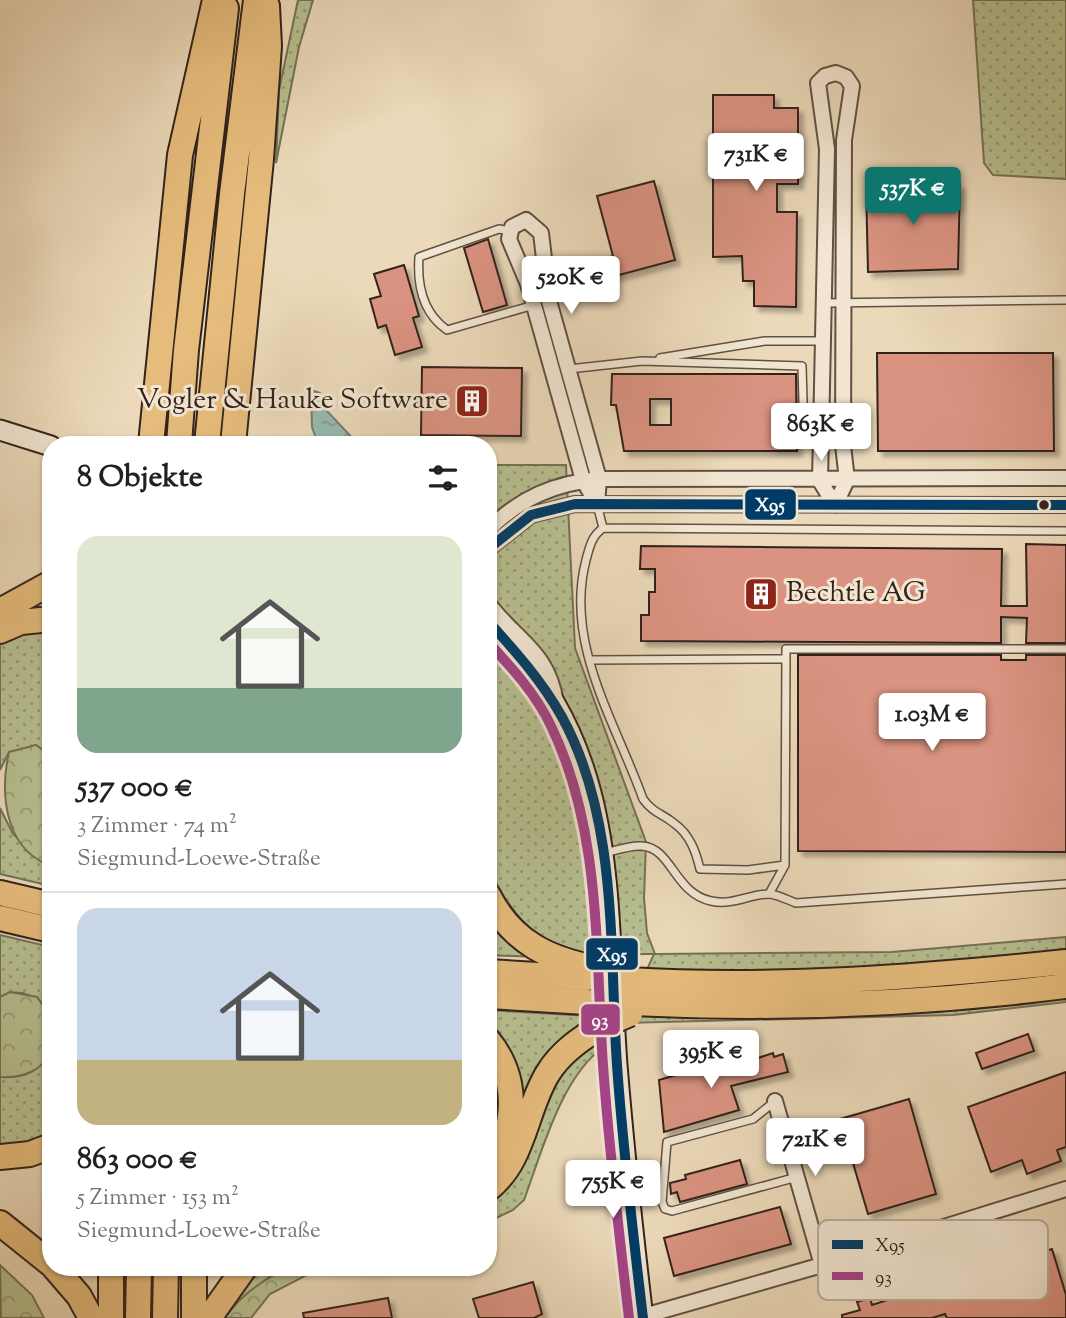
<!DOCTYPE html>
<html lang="de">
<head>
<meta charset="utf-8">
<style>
  :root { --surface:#fff; --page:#f2f2f2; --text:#202124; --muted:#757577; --line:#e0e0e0; --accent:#0f766e }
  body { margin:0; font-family:"Sorts Mill Goudy",serif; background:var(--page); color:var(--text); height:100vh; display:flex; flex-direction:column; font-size:26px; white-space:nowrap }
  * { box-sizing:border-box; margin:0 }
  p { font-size:23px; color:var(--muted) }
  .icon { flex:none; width:38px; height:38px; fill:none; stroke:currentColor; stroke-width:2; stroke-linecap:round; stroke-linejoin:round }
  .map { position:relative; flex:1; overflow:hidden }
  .details { position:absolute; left:42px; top:436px; width:455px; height:840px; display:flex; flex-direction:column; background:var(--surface); border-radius:28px; box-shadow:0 2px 5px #0004 }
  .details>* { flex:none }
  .price { position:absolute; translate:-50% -60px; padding:0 16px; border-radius:7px; background:#fff; color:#222; font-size:23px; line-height:46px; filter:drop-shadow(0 2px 4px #0008) }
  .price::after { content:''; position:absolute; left:50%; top:42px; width:21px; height:16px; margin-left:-10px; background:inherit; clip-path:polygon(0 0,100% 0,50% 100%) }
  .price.current { background:var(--accent); color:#fff }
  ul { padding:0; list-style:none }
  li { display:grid; align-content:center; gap:14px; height:371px; padding:0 35px }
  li+li { border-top:2px solid var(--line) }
  li span { display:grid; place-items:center; height:217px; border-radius:21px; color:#555 }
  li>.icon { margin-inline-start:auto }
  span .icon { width:126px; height:126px; fill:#fffc; stroke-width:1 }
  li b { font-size:30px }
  h2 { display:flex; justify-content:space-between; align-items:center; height:84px; padding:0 35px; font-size:30px }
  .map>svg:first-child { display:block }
  .grass { fill:url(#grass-dots); stroke:#757156; stroke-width:2 }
  .forest { fill:url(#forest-crowns); stroke:#757156; stroke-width:2 }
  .water { fill:url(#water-ripples); stroke:#707e75; stroke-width:2 }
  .building { fill:#da9381; stroke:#33231c; stroke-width:2; fill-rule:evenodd; filter:url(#shadow) }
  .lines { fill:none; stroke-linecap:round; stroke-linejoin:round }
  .lane-casing { stroke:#615043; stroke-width:10 }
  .street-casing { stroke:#615043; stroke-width:18 }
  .secondary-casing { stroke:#33231c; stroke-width:23 }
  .highway-casing { stroke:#33231c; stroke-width:28 }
  .lane { stroke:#f2e6d2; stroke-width:7 }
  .street { stroke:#f2e6d2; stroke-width:14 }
  .secondary { stroke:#f2e6d2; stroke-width:19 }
  .highway { stroke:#e6bc7c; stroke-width:24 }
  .highway-bridge-casing { stroke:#33231c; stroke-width:28; stroke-linecap:butt }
  .highway-bridge { stroke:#e6bc7c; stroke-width:24 }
  .bus-1-casing { stroke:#f2e6d2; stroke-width:16 }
  .bus-2-casing { stroke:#f2e6d2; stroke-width:16 }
  .bus-1 { stroke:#003c67; stroke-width:10 }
  .bus-2 { stroke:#a54388; stroke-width:10 }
  .bus-dot { fill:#33231c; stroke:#f2e6d2; stroke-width:2.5 }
  .labels { text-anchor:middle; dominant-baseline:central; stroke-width:6; stroke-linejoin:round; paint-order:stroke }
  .poi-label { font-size:28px; fill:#33231c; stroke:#f2e6d2; text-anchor:end }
  .key { fill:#f2e6d2; stroke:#b9ac9b; stroke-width:2 }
  .key-label { font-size:19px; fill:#33231c }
  .line-badge { stroke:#f2e6d2; stroke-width:2.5 }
  .badge-label { font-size:19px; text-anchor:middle; font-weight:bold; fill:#fff }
</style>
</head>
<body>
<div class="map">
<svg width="1066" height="1318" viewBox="0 0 1066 1318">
  <defs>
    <pattern id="grass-dots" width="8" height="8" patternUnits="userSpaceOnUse" patternTransform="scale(1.75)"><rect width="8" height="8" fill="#b7bf90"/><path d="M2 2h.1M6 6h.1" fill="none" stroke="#959b75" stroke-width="1.8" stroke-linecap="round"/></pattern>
    <pattern id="forest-crowns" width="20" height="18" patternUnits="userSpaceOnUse" patternTransform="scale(1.75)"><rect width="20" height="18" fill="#b7bf90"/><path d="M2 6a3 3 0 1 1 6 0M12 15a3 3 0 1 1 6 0" fill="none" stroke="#959b75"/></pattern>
    <pattern id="water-ripples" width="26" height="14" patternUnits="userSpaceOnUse" patternTransform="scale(1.75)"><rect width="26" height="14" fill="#98bab1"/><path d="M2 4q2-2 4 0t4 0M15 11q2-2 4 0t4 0" fill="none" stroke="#7d978f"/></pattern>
    <filter id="shadow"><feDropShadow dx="5" dy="5" stdDeviation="2" flood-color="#0004"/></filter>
  </defs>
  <rect width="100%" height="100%" fill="#ebd9b9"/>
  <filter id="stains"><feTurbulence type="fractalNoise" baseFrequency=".00286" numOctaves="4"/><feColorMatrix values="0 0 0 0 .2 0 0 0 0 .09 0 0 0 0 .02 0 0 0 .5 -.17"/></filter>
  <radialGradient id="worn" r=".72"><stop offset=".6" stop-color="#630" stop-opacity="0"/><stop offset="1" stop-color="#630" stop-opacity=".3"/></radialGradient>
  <path class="grass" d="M 298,0 L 313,0 L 299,47 L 276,163 L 279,90 Z
    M 973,0 L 1066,0 L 1066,179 L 993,175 L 984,163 Z
    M 488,465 L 566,465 L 575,648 L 646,842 L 644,898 L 647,933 L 655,954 L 892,952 L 1066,937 L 1066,1002 L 953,1015 L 623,1023 L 654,954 C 627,953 593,958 567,951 C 532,942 501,898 488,866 Z
    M 51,630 L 51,756 L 36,745 L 9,752 L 0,770 L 0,643 L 18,633 Z
    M 0,808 L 13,834 L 46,864 L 51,862 L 51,886 L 0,874 Z
    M 488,909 L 537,957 L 488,955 Z
    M 0,935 L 51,947 L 51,1013 C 37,997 21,986 0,997 Z
    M 488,1010 L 590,1016 L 591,1020 L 523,1105 L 499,1040 L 488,1026 Z
    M 597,1034 L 604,1047 C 562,1075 541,1154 524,1200 L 513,1210 L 488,1222 L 488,1201 L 499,1194 L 555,1075 Z
    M 51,1052 L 51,1134 L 36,1142 L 0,1148 L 0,1077 C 25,1078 37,1073 51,1052 Z
    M 260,1267 L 290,1267 L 269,1277 L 232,1308 L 225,1305 Z"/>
  <path class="forest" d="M 36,745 L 51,756 L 51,862 L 46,864 C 4,845 0,792 9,752 Z
    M 10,992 L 37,997 C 67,1034 54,1080 0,1077 L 0,997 Z
    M 0,1265 L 32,1295 L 44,1318 L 1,1318 Z
    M 290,1267 L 322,1267 L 270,1294 L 251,1318 L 225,1318 C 240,1295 266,1278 290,1267 Z"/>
  <path class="water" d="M 314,391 L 320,393 L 326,410 L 358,444 L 318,444 L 312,427 L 311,394 Z"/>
  <path class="building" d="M 713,95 L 774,95 L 774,108 L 798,108 L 798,184 L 777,184 L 777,212 L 797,212 L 796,307 L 754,306 L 754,281 L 743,281 L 742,256 L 713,257 Z
    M 654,181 L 675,260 L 578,286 L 573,268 L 613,256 L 597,196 Z
    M 960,184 L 958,269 L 868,272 L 866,186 Z
    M 488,239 L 507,305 L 483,312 L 464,248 Z
    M 404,265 L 419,316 L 413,318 L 422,347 L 395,355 L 386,325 L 378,328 L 370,299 L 381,296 L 374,274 Z
    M 877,353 L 1053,353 L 1054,451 L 878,451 Z
    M 422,367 L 522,368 L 521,436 L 421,435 Z
    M 612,374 L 796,374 L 797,451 L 624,451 L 616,405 L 611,405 ZM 650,399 L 671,399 L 671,425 L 650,425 Z
    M 1026,544 L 1066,545 L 1066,643 L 1026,643 L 1027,618 L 1001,617 L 1001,643 L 641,641 L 641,615 L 649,615 L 649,592 L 655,592 L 655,569 L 640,569 L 641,546 L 1002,549 L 1001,606 L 1027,606 Z
    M 798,655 L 1001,655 L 1001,660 L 1026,660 L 1026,655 L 1066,655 L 1066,852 L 798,851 Z
    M 1028,1034 L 1034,1051 L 982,1069 L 976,1053 Z
    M 773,1053 L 774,1057 L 783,1054 L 788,1072 L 731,1086 L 739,1110 L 664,1132 L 659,1080 L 724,1061 L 725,1065 L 742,1060 L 743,1063 Z
    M 1066,1072 L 1066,1147 L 1057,1150 L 1061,1161 L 1027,1174 L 1022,1160 L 991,1172 L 968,1107 Z
    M 909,1099 L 936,1194 L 868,1214 L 840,1119 Z
    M 740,1160 L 747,1184 L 680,1202 L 677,1192 L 671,1194 L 670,1183 L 686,1179 L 685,1175 Z
    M 780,1207 L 791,1244 L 674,1276 L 664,1238 Z
    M 991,1235 L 1002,1239 L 1012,1248 L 1016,1260 L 1052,1249 L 1066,1295 L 1066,1318 L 947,1318 L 945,1314 L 932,1318 L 842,1318 L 842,1315 L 860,1310 L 857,1302 L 870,1298 L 872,1305 L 974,1272 L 971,1254 L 977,1243 Z
    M 533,1282 L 542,1314 L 534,1318 L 479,1318 L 473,1299 Z
    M 388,1298 L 392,1318 L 304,1318 L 303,1313 Z"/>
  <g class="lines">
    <g class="lane-casing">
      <path id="lane" d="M 510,231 L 499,229 L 419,257 C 417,285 423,313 447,330 L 534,305
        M 825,303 L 1066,300
        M 660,358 L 765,341 L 824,341
        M 569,369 L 642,361 L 802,366 L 804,436
        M 597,504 L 603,528 L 1066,531
        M 603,528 C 591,537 590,546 586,560 C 564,644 616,723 643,799 C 654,814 662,813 675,824 C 690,835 696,852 700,869 L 748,870 L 785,865
        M 590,660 L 786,659
        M 605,853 C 616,850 631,845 642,846 C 672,848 674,893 711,901 C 734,906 751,893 770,894 C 778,895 788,900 796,903 L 1066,884
        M 769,894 L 785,865 L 786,649 L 1066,649
        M 774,1102 L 753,1119 L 667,1142 L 662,1202 L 665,1209 L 672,1211 L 797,1177"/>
    </g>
    <g class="street-casing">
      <path id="street" d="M 836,73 L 846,77 L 852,86 L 844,140 L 843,445 L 847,480 L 835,505 L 820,481 L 827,149 L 818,83 L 825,76 Z
        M 526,220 L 541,233 L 549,301 L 599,479 L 597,504 L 583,480 L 528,284 L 509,239 L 512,227 Z
        M 488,530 C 520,498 555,483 599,479 L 1066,478
        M 488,549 L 531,515 L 575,504 L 1066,505
        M 488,603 C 516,641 548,650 556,703
        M 775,1101 L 822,1265
        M 637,1318 L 822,1265 L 1066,1189"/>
    </g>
    <g class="secondary-casing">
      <path id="secondary" d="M 0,430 L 51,446
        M 488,621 C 623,743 605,901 617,1065 C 624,1149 633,1234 643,1318"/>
    </g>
    <g class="highway-casing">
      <path id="highway" d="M 151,444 L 180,155 L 215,0
        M 179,444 L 186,350 L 226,8
        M 207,444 L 232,194 L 256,0
        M 233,444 L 261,159 L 269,46 L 267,6
        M 0,611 L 51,583
        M 0,631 L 21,622 L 51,619
        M 0,893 L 51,905
        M 488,895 C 512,943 550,960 600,969
        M 0,918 L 51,930
        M 488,972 L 588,978
        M 628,980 C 774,989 921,977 1066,962
        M 488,996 L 602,1003
        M 631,1003 C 775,1010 923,1004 1066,986
        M 488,1040 C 518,1077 519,1128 488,1165
        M 0,1157 L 30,1154 L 51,1146
        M 488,1189 C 525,1160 525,1110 548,1073 C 561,1052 581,1038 602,1026
        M 0,1223 L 51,1264
        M 54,1267 L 79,1296 L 91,1318
        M 111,1318 L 111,1267
        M 138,1318 L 139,1267
        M 165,1318 L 166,1267
        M 194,1318 L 194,1267
        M 209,1318 L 245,1267"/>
    </g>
    <use href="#lane" class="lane"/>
    <use href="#street" class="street"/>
    <use href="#secondary" class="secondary"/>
    <use href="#highway" class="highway"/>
    <g class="highway-bridge-casing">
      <path id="highway-bridge" d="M 600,979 L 628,980
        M 602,1003 L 631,1003
        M 602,1026 L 630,1014"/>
    </g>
    <use href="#highway-bridge" class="highway-bridge"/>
    <g class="bus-1-casing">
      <path id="bus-1" d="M 488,549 L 531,515 L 575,504 L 1066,505
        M 488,621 C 516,652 542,681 562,717 C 619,821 609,951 617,1065 C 623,1150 633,1234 643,1318"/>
    </g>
    <g class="bus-2-casing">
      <path id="bus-2" d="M 488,642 C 512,668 536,694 551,726 C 602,831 595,952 603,1065 C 609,1149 619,1234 629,1318"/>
    </g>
    <use href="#bus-1" class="bus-1"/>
    <use href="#bus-2" class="bus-2"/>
  </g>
  <defs>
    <g id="building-square" transform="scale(1.75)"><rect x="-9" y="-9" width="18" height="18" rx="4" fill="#8f2418" stroke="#f2e6d2"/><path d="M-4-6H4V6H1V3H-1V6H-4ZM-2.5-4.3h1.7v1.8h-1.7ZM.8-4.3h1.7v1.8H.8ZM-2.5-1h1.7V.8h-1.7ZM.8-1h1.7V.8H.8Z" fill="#fff"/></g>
  </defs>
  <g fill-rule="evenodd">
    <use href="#building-square" x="472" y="401"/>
    <use href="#building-square" x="761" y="594"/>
  </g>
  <circle class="bus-dot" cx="1044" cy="505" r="6"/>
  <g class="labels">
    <g class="poi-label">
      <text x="448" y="401">Vogler &amp; Hauke Software</text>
      <text x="786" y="594" text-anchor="start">Bechtle AG</text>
    </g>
  </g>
  <rect x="818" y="1220" width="230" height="80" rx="10" class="key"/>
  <rect x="832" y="1240" width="31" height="9" fill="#003c67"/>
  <rect x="832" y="1272" width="31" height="8" fill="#a54388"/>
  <g class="key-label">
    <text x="875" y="1251">X95</text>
    <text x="875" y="1283">93</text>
  </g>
  <g class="line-badge">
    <rect x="744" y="488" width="53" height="33" rx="7" fill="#003c67"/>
    <rect x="585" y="937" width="54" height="34" rx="7" fill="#003c67"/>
    <rect x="580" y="1003" width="41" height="33" rx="7" fill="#a54388"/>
  </g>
  <g class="badge-label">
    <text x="770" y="511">X95</text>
    <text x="612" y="961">X95</text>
    <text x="600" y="1026">93</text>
  </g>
  <rect width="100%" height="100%" filter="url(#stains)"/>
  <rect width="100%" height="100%" fill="url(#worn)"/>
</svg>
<b class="price" style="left:756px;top:193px">731K €</b>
<b class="price current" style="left:913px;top:227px">537K €</b>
<b class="price" style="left:571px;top:316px">520K €</b>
<b class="price" style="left:821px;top:463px">863K €</b>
<b class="price" style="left:932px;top:753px">1.03M €</b>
<b class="price" style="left:711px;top:1090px">395K €</b>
<b class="price" style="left:815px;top:1178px">721K €</b>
<b class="price" style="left:613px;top:1220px">755K €</b>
<section class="details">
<h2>8 Objekte<svg class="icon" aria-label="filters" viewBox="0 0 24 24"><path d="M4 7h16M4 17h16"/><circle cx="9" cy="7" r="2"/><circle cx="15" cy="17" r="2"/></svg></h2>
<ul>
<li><span style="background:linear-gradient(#dfe7d0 70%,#7fa58c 0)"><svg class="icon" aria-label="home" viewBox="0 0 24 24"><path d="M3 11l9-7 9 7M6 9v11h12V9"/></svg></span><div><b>537 000 €</b><p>3 Zimmer · 74 m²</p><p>Siegmund-Loewe-Straße</p></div></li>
<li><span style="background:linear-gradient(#c9d6e8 70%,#c2b280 0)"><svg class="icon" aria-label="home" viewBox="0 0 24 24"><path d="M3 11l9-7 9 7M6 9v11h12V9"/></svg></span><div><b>863 000 €</b><p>5 Zimmer · 153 m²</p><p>Siegmund-Loewe-Straße</p></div></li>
</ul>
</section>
</div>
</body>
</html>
